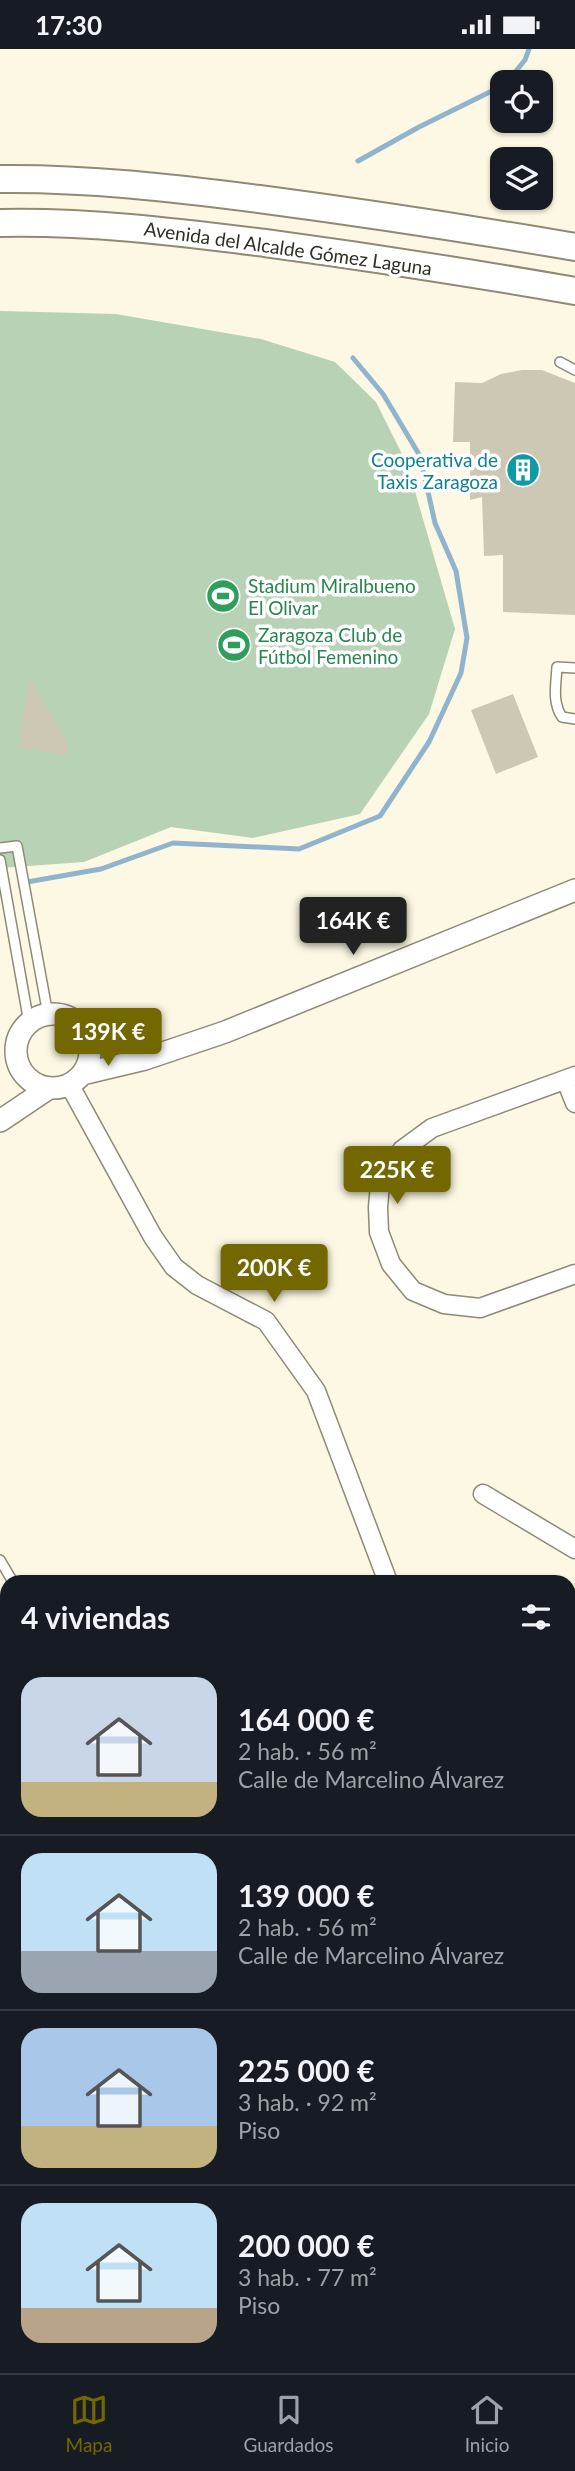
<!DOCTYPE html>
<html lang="es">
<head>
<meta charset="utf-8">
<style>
  :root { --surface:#171b24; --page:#20242c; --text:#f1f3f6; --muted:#9ea1a6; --line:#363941; --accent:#736800 }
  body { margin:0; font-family:Lato,sans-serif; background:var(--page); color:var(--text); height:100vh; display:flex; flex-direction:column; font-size:26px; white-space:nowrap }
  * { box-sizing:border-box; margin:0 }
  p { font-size:23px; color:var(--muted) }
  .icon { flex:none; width:38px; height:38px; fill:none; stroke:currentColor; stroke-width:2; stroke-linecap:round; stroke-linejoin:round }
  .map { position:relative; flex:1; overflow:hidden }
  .sheet { position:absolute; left:0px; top:1526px; width:576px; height:798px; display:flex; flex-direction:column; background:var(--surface); border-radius:21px 21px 0 0; box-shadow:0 2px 5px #0004 }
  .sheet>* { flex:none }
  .fabs { position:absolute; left:490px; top:21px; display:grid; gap:14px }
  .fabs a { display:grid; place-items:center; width:63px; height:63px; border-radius:14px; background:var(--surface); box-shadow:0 2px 5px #0004; font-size:35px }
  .price { position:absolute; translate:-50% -60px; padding:0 16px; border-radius:7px; background:var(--accent); color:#fff; font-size:23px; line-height:46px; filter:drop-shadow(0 2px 4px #0008) }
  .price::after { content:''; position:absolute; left:50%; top:42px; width:21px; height:16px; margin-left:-10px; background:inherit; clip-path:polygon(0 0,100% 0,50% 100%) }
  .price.on { background:#222; color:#fff }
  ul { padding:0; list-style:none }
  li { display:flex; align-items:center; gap:21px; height:175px; padding:0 21px }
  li+li { border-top:2px solid var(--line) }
  li span { display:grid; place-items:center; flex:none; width:196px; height:140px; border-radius:21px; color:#555 }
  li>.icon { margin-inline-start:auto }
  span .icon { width:84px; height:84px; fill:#fffc; stroke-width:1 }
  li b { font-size:30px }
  h2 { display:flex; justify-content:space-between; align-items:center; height:84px; padding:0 21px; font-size:30px }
  .status { display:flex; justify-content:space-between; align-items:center; height:49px; padding:0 35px; background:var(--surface); direction:ltr }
  .status svg { height:19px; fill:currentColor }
  .tabs { display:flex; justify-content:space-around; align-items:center; height:98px; border-top:2px solid var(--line); background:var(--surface); font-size:19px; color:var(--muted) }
  .tabs a { display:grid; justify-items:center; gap:4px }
  .tabs .on { color:var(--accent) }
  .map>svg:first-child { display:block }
  .green { fill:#b7d2b5 }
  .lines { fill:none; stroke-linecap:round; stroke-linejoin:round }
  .stream { stroke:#91b4ce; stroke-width:5 }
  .building { fill:#cdc8b4 }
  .service-casing { stroke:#8e8a77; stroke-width:12 }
  .minor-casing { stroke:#8e8a77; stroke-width:21 }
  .tertiary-casing { stroke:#8e8a77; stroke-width:24 }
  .primary-casing { stroke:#8e8a77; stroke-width:30 }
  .service { stroke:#fff; stroke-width:9 }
  .minor { stroke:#fff; stroke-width:18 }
  .tertiary { stroke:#fff; stroke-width:21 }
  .primary { stroke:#fff; stroke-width:26 }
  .labels { text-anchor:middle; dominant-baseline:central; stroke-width:7; stroke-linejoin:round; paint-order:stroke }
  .street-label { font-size:19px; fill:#2f2d25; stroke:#fff }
  .culture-label { font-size:19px; fill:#0d838f; stroke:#fff; text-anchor:end }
  .leisure-label { font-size:19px; fill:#27864d; stroke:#fff; text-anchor:start }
</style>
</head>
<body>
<div class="status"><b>17:30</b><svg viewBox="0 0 49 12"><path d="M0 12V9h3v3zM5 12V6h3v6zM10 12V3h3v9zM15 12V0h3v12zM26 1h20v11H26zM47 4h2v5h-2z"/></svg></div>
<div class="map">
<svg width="575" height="2324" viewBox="0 0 575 2324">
  <rect width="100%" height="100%" fill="#fdf8e3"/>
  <path class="green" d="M 0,262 L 116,265 L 261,290 L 335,313 L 376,353 L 407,415 L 455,580 L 429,665 L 360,765 L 253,789 L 171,778 L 84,813 L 0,819 Z
    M 575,1725 L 575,1931 L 569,1929 L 569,1758 Z"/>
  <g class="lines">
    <path class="stream" d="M 507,33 L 525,11 L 529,0
      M 358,112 L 419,78 L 502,37
      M 27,833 L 101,820 L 173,794 L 299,800 L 380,767 L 429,693 L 461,624 L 467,589 L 456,522 L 435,474 L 420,407 L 383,345 L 353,309"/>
  </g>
  <path class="building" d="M 522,321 L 542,321 L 575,334 L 575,566 L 503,563 L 503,506 L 484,507 L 482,448 L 470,451 L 470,393 L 453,393 L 455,333 L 482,334 L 501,325 Z
    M 29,626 L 67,695 L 67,706 L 19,699 Z
    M 513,645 L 538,708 L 496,725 L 471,661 Z"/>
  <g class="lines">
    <g class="service-casing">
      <path id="service" d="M 560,313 L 575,321
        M 575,619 L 557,618 C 556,636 552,653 562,668 L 575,670
        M 0,799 L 17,797 L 48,966
        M 0,811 L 29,974
        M 0,1511 L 13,1533"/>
    </g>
    <g class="minor-casing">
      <path id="minor" d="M 575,1027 L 432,1079 L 402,1101 L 380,1136 L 378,1158 L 379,1183 L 391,1215 L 413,1242 L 444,1255 L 480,1259 L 575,1225
        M 566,1031 L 575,1054
        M 69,1035 L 153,1188 L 174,1218 L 197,1236 L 266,1272 L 316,1342 L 388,1533
        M 483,1445 L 575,1500
        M 0,1992 L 7,1970
        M 569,2134 L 575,2126
        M 0,2251 L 7,2254
        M 185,2317 L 194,2321
        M 357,2317 L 365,2324"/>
    </g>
    <g class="tertiary-casing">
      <path id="tertiary" d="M16 1002a37 37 0 1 1 74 0a37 37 0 1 1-74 0Z
        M 82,1025 L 145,1010 L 225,983 L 575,841
        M 0,1072 L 49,1039
        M 0,1833 L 7,1834
        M 569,2304 L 575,2309"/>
    </g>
    <g class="primary-casing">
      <path id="primary" d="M 0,130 C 87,129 173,139 259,150 C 365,164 470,180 575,198
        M 0,174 C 89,172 176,183 265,194 C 369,208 472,224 575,242"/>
    </g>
    <use href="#service" class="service"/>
    <use href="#minor" class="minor"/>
    <use href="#tertiary" class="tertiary"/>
    <use href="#primary" class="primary"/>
  </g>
  <defs>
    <g id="building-disc" transform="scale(1.75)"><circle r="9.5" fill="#0f9aa8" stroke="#fff"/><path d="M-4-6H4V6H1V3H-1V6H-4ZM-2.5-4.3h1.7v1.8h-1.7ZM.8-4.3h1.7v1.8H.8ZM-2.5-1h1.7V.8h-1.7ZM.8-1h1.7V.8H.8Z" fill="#fff"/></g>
    <g id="stadium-disc" transform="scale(1.75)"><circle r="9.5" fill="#2e9e5b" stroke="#fff"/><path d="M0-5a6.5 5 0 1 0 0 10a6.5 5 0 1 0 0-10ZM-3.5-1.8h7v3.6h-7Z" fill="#fff"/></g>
  </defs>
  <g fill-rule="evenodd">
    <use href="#building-disc" x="523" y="421"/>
    <use href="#stadium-disc" x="223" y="547"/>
    <use href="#stadium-disc" x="234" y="596"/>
  </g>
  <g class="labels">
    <g class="street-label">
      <text transform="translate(288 199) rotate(8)">Avenida del Alcalde Gómez Laguna</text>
    </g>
    <g class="culture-label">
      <text x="498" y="410">Cooperativa de<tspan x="498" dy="22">Taxis Zaragoza</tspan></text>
    </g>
    <g class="leisure-label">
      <text x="248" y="536">Stadium Miralbueno<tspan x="248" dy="22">El Olivar</tspan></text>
      <text x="258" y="585">Zaragoza Club de<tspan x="258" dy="22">Fútbol Femenino</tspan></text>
    </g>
  </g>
</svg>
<div class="fabs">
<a><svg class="icon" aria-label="locate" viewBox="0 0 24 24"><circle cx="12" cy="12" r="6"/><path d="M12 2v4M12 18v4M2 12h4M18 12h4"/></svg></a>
<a><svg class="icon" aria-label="layers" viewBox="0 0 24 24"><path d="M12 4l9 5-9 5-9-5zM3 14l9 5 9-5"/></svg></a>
</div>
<b class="price on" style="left:353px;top:908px">164K €</b>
<b class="price" style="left:108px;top:1019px">139K €</b>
<b class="price" style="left:397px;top:1157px">225K €</b>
<b class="price" style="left:274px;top:1255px">200K €</b>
<section class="sheet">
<h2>4 viviendas<svg class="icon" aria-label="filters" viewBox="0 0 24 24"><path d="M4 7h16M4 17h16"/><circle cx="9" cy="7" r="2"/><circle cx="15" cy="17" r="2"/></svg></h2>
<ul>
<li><span style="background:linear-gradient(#c9d6e8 75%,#c2b280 0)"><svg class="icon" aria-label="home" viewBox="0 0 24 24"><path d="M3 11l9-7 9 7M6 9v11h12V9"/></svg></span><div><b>164 000 €</b><p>2 hab. · 56 m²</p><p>Calle de Marcelino Álvarez</p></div></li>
<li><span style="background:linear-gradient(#bfe0f5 70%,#9aa5b1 0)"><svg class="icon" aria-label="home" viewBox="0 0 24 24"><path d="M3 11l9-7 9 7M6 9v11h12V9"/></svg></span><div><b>139 000 €</b><p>2 hab. · 56 m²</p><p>Calle de Marcelino Álvarez</p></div></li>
<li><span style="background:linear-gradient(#a9c7e8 70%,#c2b280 0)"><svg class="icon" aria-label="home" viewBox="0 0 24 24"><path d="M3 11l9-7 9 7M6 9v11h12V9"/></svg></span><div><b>225 000 €</b><p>3 hab. · 92 m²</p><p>Piso</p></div></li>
<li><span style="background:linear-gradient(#bfe0f5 75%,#b9a48a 0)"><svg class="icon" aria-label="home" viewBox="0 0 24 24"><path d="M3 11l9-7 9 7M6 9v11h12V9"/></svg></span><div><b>200 000 €</b><p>3 hab. · 77 m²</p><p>Piso</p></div></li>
</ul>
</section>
</div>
<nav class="tabs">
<a class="on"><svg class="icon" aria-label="map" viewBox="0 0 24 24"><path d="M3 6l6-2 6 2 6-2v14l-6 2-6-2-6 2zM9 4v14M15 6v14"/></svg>Mapa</a>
<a><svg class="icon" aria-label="saved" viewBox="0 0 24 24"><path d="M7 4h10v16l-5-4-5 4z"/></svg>Guardados</a>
<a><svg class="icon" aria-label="home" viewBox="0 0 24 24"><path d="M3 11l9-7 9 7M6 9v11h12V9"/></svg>Inicio</a>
</nav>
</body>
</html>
